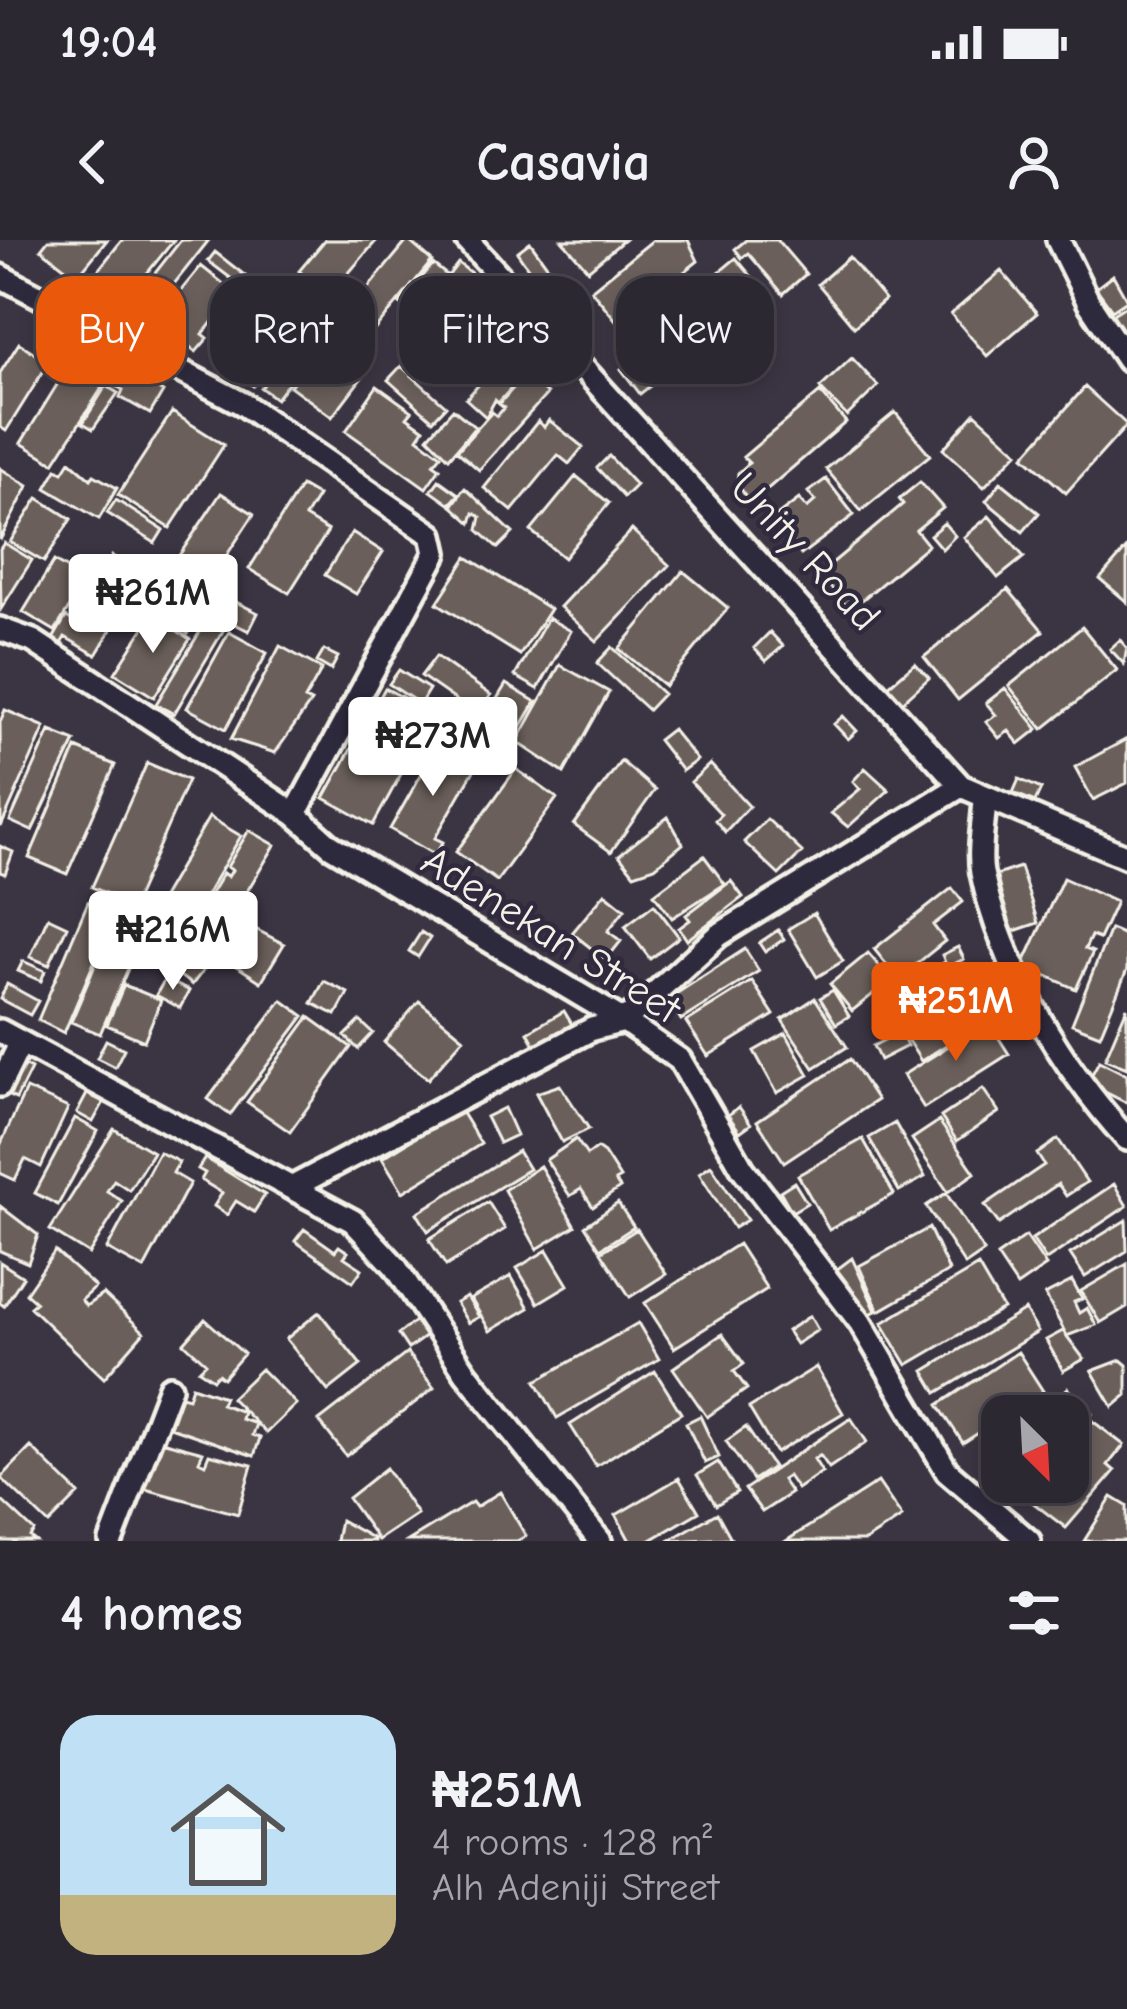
<!DOCTYPE html>
<html lang="en">
<head>
<meta charset="utf-8">
<style>
  :root { --surface:#2c2832; --page:#34303a; --text:#f1f3f6; --muted:#a6a6ac; --line:#48444d; --accent:#ea580c }
  body { margin:0; font-family:"Comic Neue",sans-serif; background:var(--page); color:var(--text); height:100vh; display:flex; flex-direction:column; font-size:45px; white-space:nowrap }
  * { box-sizing:border-box; margin:0 }
  p { font-size:39px; color:var(--muted) }
  .icon { flex:none; width:66px; height:66px; fill:none; stroke:currentColor; stroke-width:2; stroke-linecap:round; stroke-linejoin:round }
  .map { position:relative; height:1301px; overflow:hidden }
  .panel { display:flex; flex-direction:column; background:var(--surface); flex:1 }
  .panel>* { flex:none }
  .top-card { position:absolute; left:36px; top:36px; width:1056px; height:108px; display:flex; gap:24px }
  .needle { width:78px; rotate:156deg }
  .fabs { position:absolute; left:981px; top:1155px; display:grid; gap:24px }
  .fabs a { display:grid; place-items:center; width:108px; height:108px; border-radius:24px; background:var(--surface); box-shadow:0 6px 18px #0003,0 0 0 3px var(--line); font-size:60px }
  .price { position:absolute; translate:-50% -102px; padding:0 27px; border-radius:12px; background:#fff; color:#222; font-size:39px; line-height:78px; filter:drop-shadow(0 3px 6px #0008) }
  .price::after { content:''; position:absolute; left:50%; top:72px; width:36px; height:27px; margin-left:-18px; background:inherit; clip-path:polygon(0 0,100% 0,50% 100%) }
  .price.active { background:var(--accent); color:#fff }
  ul { padding:0; list-style:none }
  li { display:flex; align-items:center; gap:36px; height:300px; padding:0 60px }
  li+li { border-top:3px solid var(--line) }
  li span { display:grid; place-items:center; flex:none; width:336px; height:240px; border-radius:36px; color:#555 }
  li>.icon { margin-inline-start:auto }
  span .icon { width:144px; height:144px; fill:#fffc; stroke-width:1 }
  li b { font-size:51px }
  h2 { display:flex; justify-content:space-between; align-items:center; height:144px; padding:0 60px; font-size:51px }
  .pill { padding:0 42px; border-radius:36px; background:var(--surface); box-shadow:0 6px 18px #0003,0 0 0 3px var(--line); font-size:42px; line-height:108px }
  .pill.active { background:var(--accent); color:#fff }
  .status { display:flex; justify-content:space-between; align-items:center; height:84px; padding:0 60px; background:var(--surface); direction:ltr }
  .status svg { height:33px; fill:currentColor }
  header { display:flex; justify-content:space-between; align-items:center; height:156px; padding:0 60px; background:var(--surface); font-size:54px; font-weight:800 }
  .map>svg:first-child { display:block }
  .building { fill:#6b5f5a; stroke:#f4f1e8; stroke-width:3 }
  .lines { fill:none; stroke-linecap:round; stroke-linejoin:round }
  .street-casing { stroke:#f4f1e8; stroke-width:30 }
  .street { stroke:#2f2a3d; stroke-width:21 }
  .labels { text-anchor:middle; dominant-baseline:central; stroke-width:9; stroke-linejoin:round; paint-order:stroke }
  .street-label { font-size:42px; fill:#f4f1e8; stroke:#2f2a3d }
</style>
</head>
<body>
<div class="status"><b>19:04</b><svg viewBox="0 0 49 12"><path d="M0 12V9h3v3zM5 12V6h3v6zM10 12V3h3v9zM15 12V0h3v12zM26 1h20v11H26zM47 4h2v5h-2z"/></svg></div>
<header><svg class="icon" aria-label="back" viewBox="0 0 24 24"><path d="M15 5l-7 7 7 7"/></svg>Casavia<svg class="icon" aria-label="person" viewBox="0 0 24 24"><circle cx="12" cy="8" r="4"/><path d="M4 21q1-7 8-7t8 7"/></svg></header>
<div class="map">
<svg width="1127" height="1301" viewBox="0 0 1127 1301">
  <rect width="100%" height="100%" fill="#3b3543"/>
  <filter id="ink" filterUnits="userSpaceOnUse"><feTurbulence type="fractalNoise" baseFrequency=".00833" numOctaves="2"/><feDisplacementMap in="SourceGraphic" scale="24" xChannelSelector="R" yChannelSelector="G"/><feConvolveMatrix kernelMatrix="1 2 1 2 8 2 1 2 1" color-interpolation-filters="sRGB"/></filter>
  <g filter="url(#ink)">
    <path class="building" d="M 48,0 L 107,0 L 77,37 L 41,9 Z
      M 122,0 L 174,0 L 119,68 L 88,43 Z
      M 181,0 L 209,0 L 147,78 L 130,65 Z
      M 325,0 L 377,0 L 329,56 L 299,31 Z
      M 408,0 L 432,21 L 353,116 L 328,96 Z
      M 562,0 L 624,0 L 588,30 Z
      M 653,0 L 688,0 L 698,21 L 619,84 L 591,50 Z
      M 746,0 L 777,0 L 806,34 L 783,54 L 748,13 L 742,18 L 735,9 Z
      M 530,2 L 559,42 L 545,52 L 517,12 Z
      M 215,12 L 247,37 L 241,46 L 208,21 Z
      M 849,17 L 885,60 L 854,87 L 818,44 Z
      M 736,18 L 769,57 L 678,132 L 646,93 Z
      M 458,23 L 471,33 L 426,85 L 400,64 L 433,24 L 448,36 Z
      M 201,26 L 235,53 L 203,94 L 208,98 L 196,112 L 157,80 Z
      M 1001,31 L 1037,73 L 987,116 L 951,74 Z
      M 1113,35 L 1127,60 L 1112,70 L 1096,48 Z
      M 268,56 L 303,84 L 253,146 L 218,118 Z
      M 570,60 L 591,84 L 577,96 L 556,73 Z
      M 1127,65 L 1127,104 L 1108,77 Z
      M 493,68 L 522,94 L 512,105 L 483,79 Z
      M 307,89 L 321,100 L 276,159 L 261,148 Z
      M 324,101 L 366,132 L 332,177 L 290,146 Z
      M 720,102 L 730,114 L 711,129 L 701,117 Z
      M 19,103 L 49,122 L 6,191 L 0,187 L 0,133 Z
      M 645,110 L 668,132 L 640,154 L 621,129 Z
      M 507,113 L 527,131 L 498,163 L 495,160 L 486,177 L 466,159 Z
      M 852,118 L 878,146 L 847,176 L 820,148 Z
      M 401,126 L 446,166 L 433,180 L 388,140 Z
      M 68,127 L 102,148 L 54,223 L 21,203 Z
      M 122,128 L 163,152 L 150,174 L 120,157 L 123,150 L 112,144 Z
      M 525,135 L 547,154 L 479,230 L 457,211 L 492,172 L 497,176 L 504,168 L 499,164 Z
      M 106,146 L 118,153 L 93,189 L 83,183 Z
      M 377,146 L 412,171 L 407,177 L 424,189 L 418,198 L 441,215 L 434,224 L 440,228 L 426,248 L 346,191 Z
      M 1085,147 L 1127,185 L 1066,253 L 1024,216 Z
      M 820,152 L 846,182 L 750,264 L 737,242 L 738,233 L 749,223 L 743,217 Z
      M 453,169 L 475,187 L 449,218 L 428,197 Z
      M 172,172 L 224,205 L 170,288 L 118,255 Z
      M 895,172 L 930,215 L 861,271 L 826,229 Z
      M 975,173 L 1018,212 L 984,247 L 943,209 Z
      M 549,180 L 583,207 L 569,224 L 558,215 L 512,271 L 484,248 L 538,181 L 544,187 Z
      M 609,216 L 636,245 L 624,257 L 597,228 Z
      M 70,221 L 91,239 L 94,235 L 117,248 L 99,279 L 46,248 L 57,229 L 63,232 Z
      M 0,228 L 28,246 L 0,300 Z
      M 576,236 L 609,263 L 564,318 L 531,291 Z
      M 826,239 L 854,275 L 801,315 L 774,278 L 799,259 L 807,268 L 815,261 L 808,252 Z
      M 439,240 L 460,255 L 452,266 L 431,251 Z
      M 920,242 L 943,268 L 916,290 L 928,305 L 850,370 L 819,334 L 903,264 L 899,259 Z
      M 1001,242 L 1039,273 L 1023,292 L 986,261 Z
      M 301,246 L 318,256 L 305,277 L 328,291 L 289,353 L 249,329 Z
      M 465,248 L 513,293 L 498,308 L 478,290 L 481,277 L 474,273 L 471,283 L 450,264 Z
      M 221,253 L 254,274 L 209,342 L 176,320 Z
      M 38,258 L 71,279 L 44,322 L 10,302 Z
      M 116,260 L 163,290 L 155,303 L 107,273 Z
      M 989,276 L 1024,317 L 998,338 L 964,297 Z
      M 944,283 L 955,296 L 942,309 L 930,295 Z
      M 632,290 L 669,325 L 597,401 L 560,367 Z
      M 352,292 L 383,312 L 356,354 L 325,335 Z
      M 4,303 L 32,320 L 1,369 L 0,309 Z
      M 1127,308 L 1127,362 L 1100,339 Z
      M 112,316 L 144,335 L 116,380 L 85,362 Z
      M 467,317 L 550,369 L 520,415 L 437,363 Z
      M 54,321 L 86,340 L 55,391 L 23,372 Z
      M 683,331 L 728,368 L 665,446 L 619,409 Z
      M 167,347 L 203,374 L 188,394 L 153,367 Z
      M 1008,349 L 1043,391 L 958,460 L 924,417 Z
      M 224,356 L 258,373 L 249,391 L 229,381 L 225,388 L 211,381 Z
      M 83,364 L 115,383 L 96,415 L 65,397 L 58,409 L 50,404 L 66,377 L 74,381 Z
      M 152,375 L 190,399 L 154,457 L 115,433 Z
      M 548,378 L 571,391 L 538,449 L 515,436 Z
      M 207,380 L 223,391 L 174,474 L 156,464 Z
      M 1082,387 L 1117,430 L 1043,489 L 1009,446 Z
      M 229,392 L 267,413 L 226,489 L 187,468 Z
      M 770,392 L 783,406 L 766,421 L 754,408 Z
      M 1120,400 L 1127,408 L 1124,424 L 1110,409 Z
      M 280,406 L 322,429 L 305,459 L 311,462 L 275,513 L 231,499 Z
      M 612,407 L 663,454 L 648,470 L 597,423 Z
      M 324,410 L 338,417 L 331,430 L 317,422 Z
      M 436,416 L 491,455 L 477,475 L 421,436 Z
      M 915,423 L 929,438 L 900,464 L 886,448 Z
      M 560,425 L 609,452 L 564,533 L 517,502 Z
      M 399,430 L 429,449 L 420,464 L 389,444 Z
      M 506,444 L 536,462 L 502,518 L 472,500 Z
      M 385,448 L 434,474 L 373,585 L 324,558 Z
      M 1005,448 L 1038,489 L 1019,504 L 1009,491 L 999,498 L 986,482 L 996,475 L 986,463 Z
      M 5,470 L 45,487 L 1,587 L 0,482 Z
      M 843,476 L 857,491 L 848,499 L 834,484 Z
      M 672,489 L 697,520 L 682,531 L 658,500 Z
      M 50,491 L 75,501 L 32,591 L 10,581 Z
      M 1127,499 L 1127,543 L 1093,560 L 1075,527 Z
      M 438,505 L 476,527 L 435,598 L 443,602 L 435,615 L 390,589 Z
      M 76,508 L 115,525 L 67,634 L 29,618 Z
      M 621,521 L 655,550 L 611,612 L 574,585 Z
      M 147,523 L 188,540 L 133,665 L 92,647 Z
      M 710,524 L 749,566 L 725,592 L 715,580 L 721,574 L 691,542 Z
      M 865,528 L 889,550 L 848,587 L 831,573 L 860,549 L 853,541 Z
      M 516,529 L 557,558 L 497,641 L 456,612 Z
      M 1019,539 L 1041,549 L 1035,562 L 1013,553 Z
      M 209,577 L 241,596 L 186,689 L 154,671 Z
      M 668,577 L 683,604 L 655,627 L 634,634 L 619,615 Z
      M 767,579 L 802,612 L 779,635 L 744,602 Z
      M 249,590 L 275,605 L 214,706 L 189,691 L 223,633 L 228,637 L 232,630 L 227,627 Z
      M 0,606 L 13,612 L 5,634 L 0,632 Z
      M 704,616 L 725,644 L 672,678 L 654,654 Z
      M 1020,627 L 1038,683 L 1011,692 L 991,637 Z
      M 1063,638 L 1116,662 L 1099,699 L 1091,696 L 1085,709 L 1093,712 L 1076,749 L 1023,725 Z
      M 731,641 L 743,657 L 687,700 L 679,688 L 690,680 L 686,675 Z
      M 952,648 L 963,662 L 933,685 L 945,701 L 898,739 L 874,709 Z
      M 605,653 L 625,669 L 608,691 L 621,701 L 606,720 L 572,693 Z
      M 88,662 L 115,673 L 64,793 L 38,780 Z
      M 654,664 L 679,697 L 650,719 L 625,686 Z
      M 814,673 L 843,721 L 817,737 L 788,689 Z
      M 116,676 L 145,689 L 100,794 L 71,782 Z
      M 48,677 L 67,686 L 49,725 L 30,717 Z
      M 244,683 L 284,704 L 261,742 L 226,719 Z
      M 1110,689 L 1127,696 L 1127,730 L 1100,795 L 1072,784 Z
      M 778,690 L 784,699 L 765,712 L 759,703 Z
      M 421,692 L 430,698 L 418,717 L 409,711 Z
      M 191,697 L 215,715 L 192,745 L 157,719 L 168,704 L 192,722 L 196,718 L 183,708 Z
      M 958,707 L 964,719 L 947,727 L 942,715 Z
      M 745,709 L 759,731 L 681,780 L 668,759 Z
      M 868,713 L 891,740 L 852,771 L 830,744 Z
      M 23,721 L 45,731 L 41,741 L 18,731 Z
      M 943,723 L 959,748 L 909,780 L 893,755 Z
      M 165,739 L 189,751 L 180,768 L 156,755 Z
      M 324,741 L 348,753 L 336,775 L 312,763 Z
      M 752,741 L 774,775 L 708,816 L 686,782 Z
      M 983,743 L 990,754 L 970,766 L 981,783 L 921,821 L 903,793 Z
      M 7,744 L 38,761 L 30,775 L 0,759 Z
      M 124,745 L 161,760 L 144,801 L 107,785 Z
      M 833,750 L 849,776 L 836,784 L 820,758 Z
      M 815,758 L 847,807 L 814,828 L 782,780 Z
      M 282,760 L 304,776 L 230,875 L 208,859 Z
      M 419,761 L 464,798 L 428,839 L 384,802 Z
      M 1127,767 L 1127,828 L 1105,819 Z
      M 564,771 L 573,786 L 536,807 L 528,792 Z
      M 309,777 L 351,807 L 290,892 L 247,862 Z
      M 360,781 L 373,793 L 358,809 L 345,796 Z
      M 988,781 L 1009,814 L 924,868 L 903,835 Z
      M 900,792 L 907,806 L 880,820 L 873,806 Z
      M 786,793 L 809,835 L 777,853 L 754,811 Z
      M 106,800 L 124,809 L 115,827 L 97,818 Z
      M 850,819 L 877,860 L 784,922 L 757,881 Z
      M 1099,821 L 1127,835 L 1127,863 L 1087,843 Z
      M 17,822 L 31,829 L 16,859 L 2,853 Z
      M 560,845 L 589,889 L 562,902 L 536,853 Z
      M 26,849 L 68,868 L 41,927 L 25,919 L 15,940 L 0,933 L 0,906 Z
      M 983,849 L 999,872 L 957,901 L 941,877 Z
      M 87,854 L 104,862 L 93,882 L 77,873 Z
      M 739,867 L 751,884 L 740,892 L 728,875 Z
      M 504,868 L 516,895 L 499,903 L 486,877 Z
      M 460,870 L 481,904 L 403,952 L 382,918 Z
      M 75,878 L 98,891 L 58,965 L 35,953 Z
      M 939,881 L 975,933 L 948,952 L 912,899 Z
      M 895,883 L 925,937 L 899,951 L 869,898 Z
      M 114,889 L 153,912 L 129,950 L 114,940 L 107,951 L 122,961 L 89,1014 L 50,990 Z
      M 576,899 L 587,915 L 597,908 L 604,913 L 620,938 L 615,941 L 620,948 L 593,967 L 581,949 L 570,956 L 546,920 Z
      M 863,899 L 894,954 L 829,990 L 798,935 Z
      M 1058,899 L 1087,942 L 1066,956 L 1058,944 L 999,984 L 985,965 L 1044,925 L 1037,914 Z
      M 518,911 L 529,929 L 428,991 L 417,973 Z
      M 159,912 L 179,922 L 173,933 L 190,943 L 144,1029 L 107,1009 Z
      M 205,918 L 265,955 L 254,972 L 236,961 L 227,975 L 214,966 L 222,953 L 201,940 L 205,933 L 198,929 Z
      M 711,925 L 747,980 L 734,988 L 699,933 Z
      M 540,926 L 575,986 L 537,1009 L 504,950 Z
      M 794,942 L 807,963 L 792,972 L 780,951 Z
      M 1114,944 L 1127,966 L 1046,1020 L 1032,999 Z
      M 946,953 L 984,1012 L 965,1025 L 926,966 Z
      M 488,962 L 505,989 L 446,1026 L 429,999 Z
      M 618,963 L 634,987 L 600,1009 L 585,986 Z
      M 0,966 L 38,995 L 28,1023 L 0,1011 Z
      M 1126,980 L 1127,1011 L 1085,1037 L 1070,1014 Z
      M 929,988 L 949,1031 L 879,1071 L 859,1026 Z
      M 304,989 L 335,1011 L 339,1006 L 348,1012 L 344,1017 L 362,1029 L 353,1042 L 295,1001 Z
      M 637,989 L 666,1034 L 630,1057 L 601,1012 Z
      M 1026,996 L 1046,1026 L 1017,1046 L 997,1016 Z
      M 738,1004 L 767,1049 L 674,1108 L 645,1063 Z
      M 547,1010 L 568,1045 L 538,1063 L 517,1028 Z
      M 55,1011 L 95,1047 L 81,1060 L 86,1066 L 103,1054 L 144,1092 L 104,1138 L 30,1067 L 36,1062 L 26,1053 Z
      M 852,1018 L 876,1071 L 861,1078 L 836,1030 Z
      M 0,1022 L 23,1037 L 4,1066 L 0,1063 Z
      M 1127,1024 L 1127,1067 L 1100,1083 L 1081,1051 Z
      M 978,1026 L 1003,1069 L 907,1125 L 882,1083 Z
      M 511,1036 L 529,1068 L 490,1091 L 471,1059 Z
      M 1072,1041 L 1082,1059 L 1074,1062 L 1079,1073 L 1087,1068 L 1096,1085 L 1067,1096 L 1045,1055 Z
      M 467,1057 L 479,1077 L 468,1083 L 456,1063 Z
      M 1025,1070 L 1038,1092 L 937,1153 L 924,1131 Z
      M 319,1072 L 361,1125 L 328,1151 L 286,1099 Z
      M 810,1076 L 818,1090 L 796,1104 L 787,1091 Z
      M 205,1079 L 244,1114 L 223,1138 L 218,1134 L 213,1139 L 199,1130 L 206,1123 L 184,1103 Z
      M 415,1081 L 426,1096 L 408,1109 L 398,1094 Z
      M 638,1083 L 659,1119 L 557,1178 L 536,1141 Z
      M 1063,1091 L 1084,1119 L 1063,1131 L 1046,1100 Z
      M 722,1094 L 744,1124 L 734,1131 L 747,1149 L 707,1177 L 673,1128 Z
      M 1018,1112 L 1043,1151 L 963,1203 L 938,1165 Z
      M 407,1113 L 434,1148 L 346,1216 L 319,1181 Z
      M 1121,1120 L 1127,1125 L 1127,1155 L 1113,1167 L 1092,1131 Z
      M 816,1127 L 843,1173 L 776,1213 L 749,1168 Z
      M 261,1129 L 296,1164 L 266,1193 L 231,1158 Z
      M 655,1131 L 681,1173 L 596,1226 L 570,1185 Z
      M 192,1146 L 224,1157 L 221,1164 L 243,1172 L 241,1179 L 256,1184 L 252,1195 L 260,1198 L 254,1216 L 170,1187 L 181,1156 L 188,1158 Z
      M 1068,1148 L 1092,1173 L 1068,1196 L 1068,1176 L 1040,1176 Z
      M 700,1176 L 719,1217 L 705,1223 L 686,1183 Z
      M 851,1178 L 867,1202 L 829,1228 L 820,1215 L 814,1219 L 822,1232 L 797,1249 L 788,1236 L 782,1240 L 791,1253 L 762,1272 L 745,1249 Z
      M 1090,1179 L 1124,1205 L 1108,1225 L 1115,1231 L 1066,1288 L 1032,1262 L 1044,1246 L 1038,1242 L 1068,1242 L 1068,1204 Z
      M 746,1187 L 773,1227 L 753,1240 L 726,1201 Z
      M 161,1201 L 203,1212 L 199,1221 L 205,1224 L 209,1214 L 252,1225 L 238,1274 L 145,1249 Z
      M 31,1207 L 79,1254 L 49,1284 L 1,1238 Z
      M 718,1222 L 737,1252 L 716,1265 L 697,1235 Z
      M 386,1228 L 417,1274 L 378,1300 L 348,1258 Z
      M 679,1238 L 699,1272 L 649,1301 L 630,1301 L 616,1275 Z
      M 878,1242 L 902,1277 L 865,1301 L 786,1301 Z
      M 500,1252 L 526,1296 L 517,1301 L 408,1301 L 472,1262 L 476,1267 Z
      M 1112,1257 L 1127,1266 L 1127,1301 L 1084,1301 Z
      M 0,1259 L 34,1291 L 30,1297 L 35,1301 L 0,1301 Z
      M 717,1273 L 731,1298 L 668,1301 Z
      M 340,1280 L 374,1299 L 374,1301 L 336,1301 Z"/>
    <g class="lines">
      <g class="street-casing">
        <path id="street" d="M 467,0 L 961,546 L 1127,617
          M 1058,0 L 1089,63 L 1127,120
          M 0,36 L 243,164 L 432,295 L 436,313 L 295,574
          M 0,389 L 33,401 L 295,574 L 331,606 L 624,781 L 680,820 L 743,929 L 860,1082 L 947,1231 L 1029,1301
          M 985,559 C 984,582 978,611 982,633 C 1002,729 1062,827 1127,899
          M 0,791 L 353,981 L 395,1026 L 466,1133 L 600,1301
          M 0,845 L 20,804
          M 291,948 L 592,789 L 624,781 L 719,695 L 961,546
          M 111,1301 L 170,1147"/>
      </g>
      <use href="#street" class="street"/>
    </g>
  </g>
  <g class="labels">
    <g class="street-label">
      <text transform="translate(805 312) rotate(47)">Unity Road</text>
      <text transform="translate(551 695) rotate(32)">Adenekan Street</text>
    </g>
  </g>
</svg>
<div class="fabs">
<a><svg class="needle" viewBox="-14 -14 28 28"><path d="M0-13l5 13h-10z" fill="#e53935"/><path d="M0 13l5-13h-10z" fill="#a6a6ac"/></svg></a>
</div>
<b class="price" style="left:153px;top:416px">₦261M</b>
<b class="price" style="left:433px;top:559px">₦273M</b>
<b class="price" style="left:173px;top:753px">₦216M</b>
<b class="price active" style="left:956px;top:824px">₦251M</b>
<div class="top-card">
<a class="pill active">Buy</a>
<a class="pill">Rent</a>
<a class="pill">Filters</a>
<a class="pill">New</a>
</div>
</div>
<section class="panel">
<h2>4 homes<svg class="icon" aria-label="filters" viewBox="0 0 24 24"><path d="M4 7h16M4 17h16"/><circle cx="9" cy="7" r="2"/><circle cx="15" cy="17" r="2"/></svg></h2>
<ul>
<li><span style="background:linear-gradient(#bfe0f5 75%,#c2b280 0)"><svg class="icon" aria-label="home" viewBox="0 0 24 24"><path d="M3 11l9-7 9 7M6 9v11h12V9"/></svg></span><div><b>₦251M</b><p>4 rooms · 128 m²</p><p>Alh Adeniji Street</p></div></li>
</ul>
</section>
</body>
</html>
